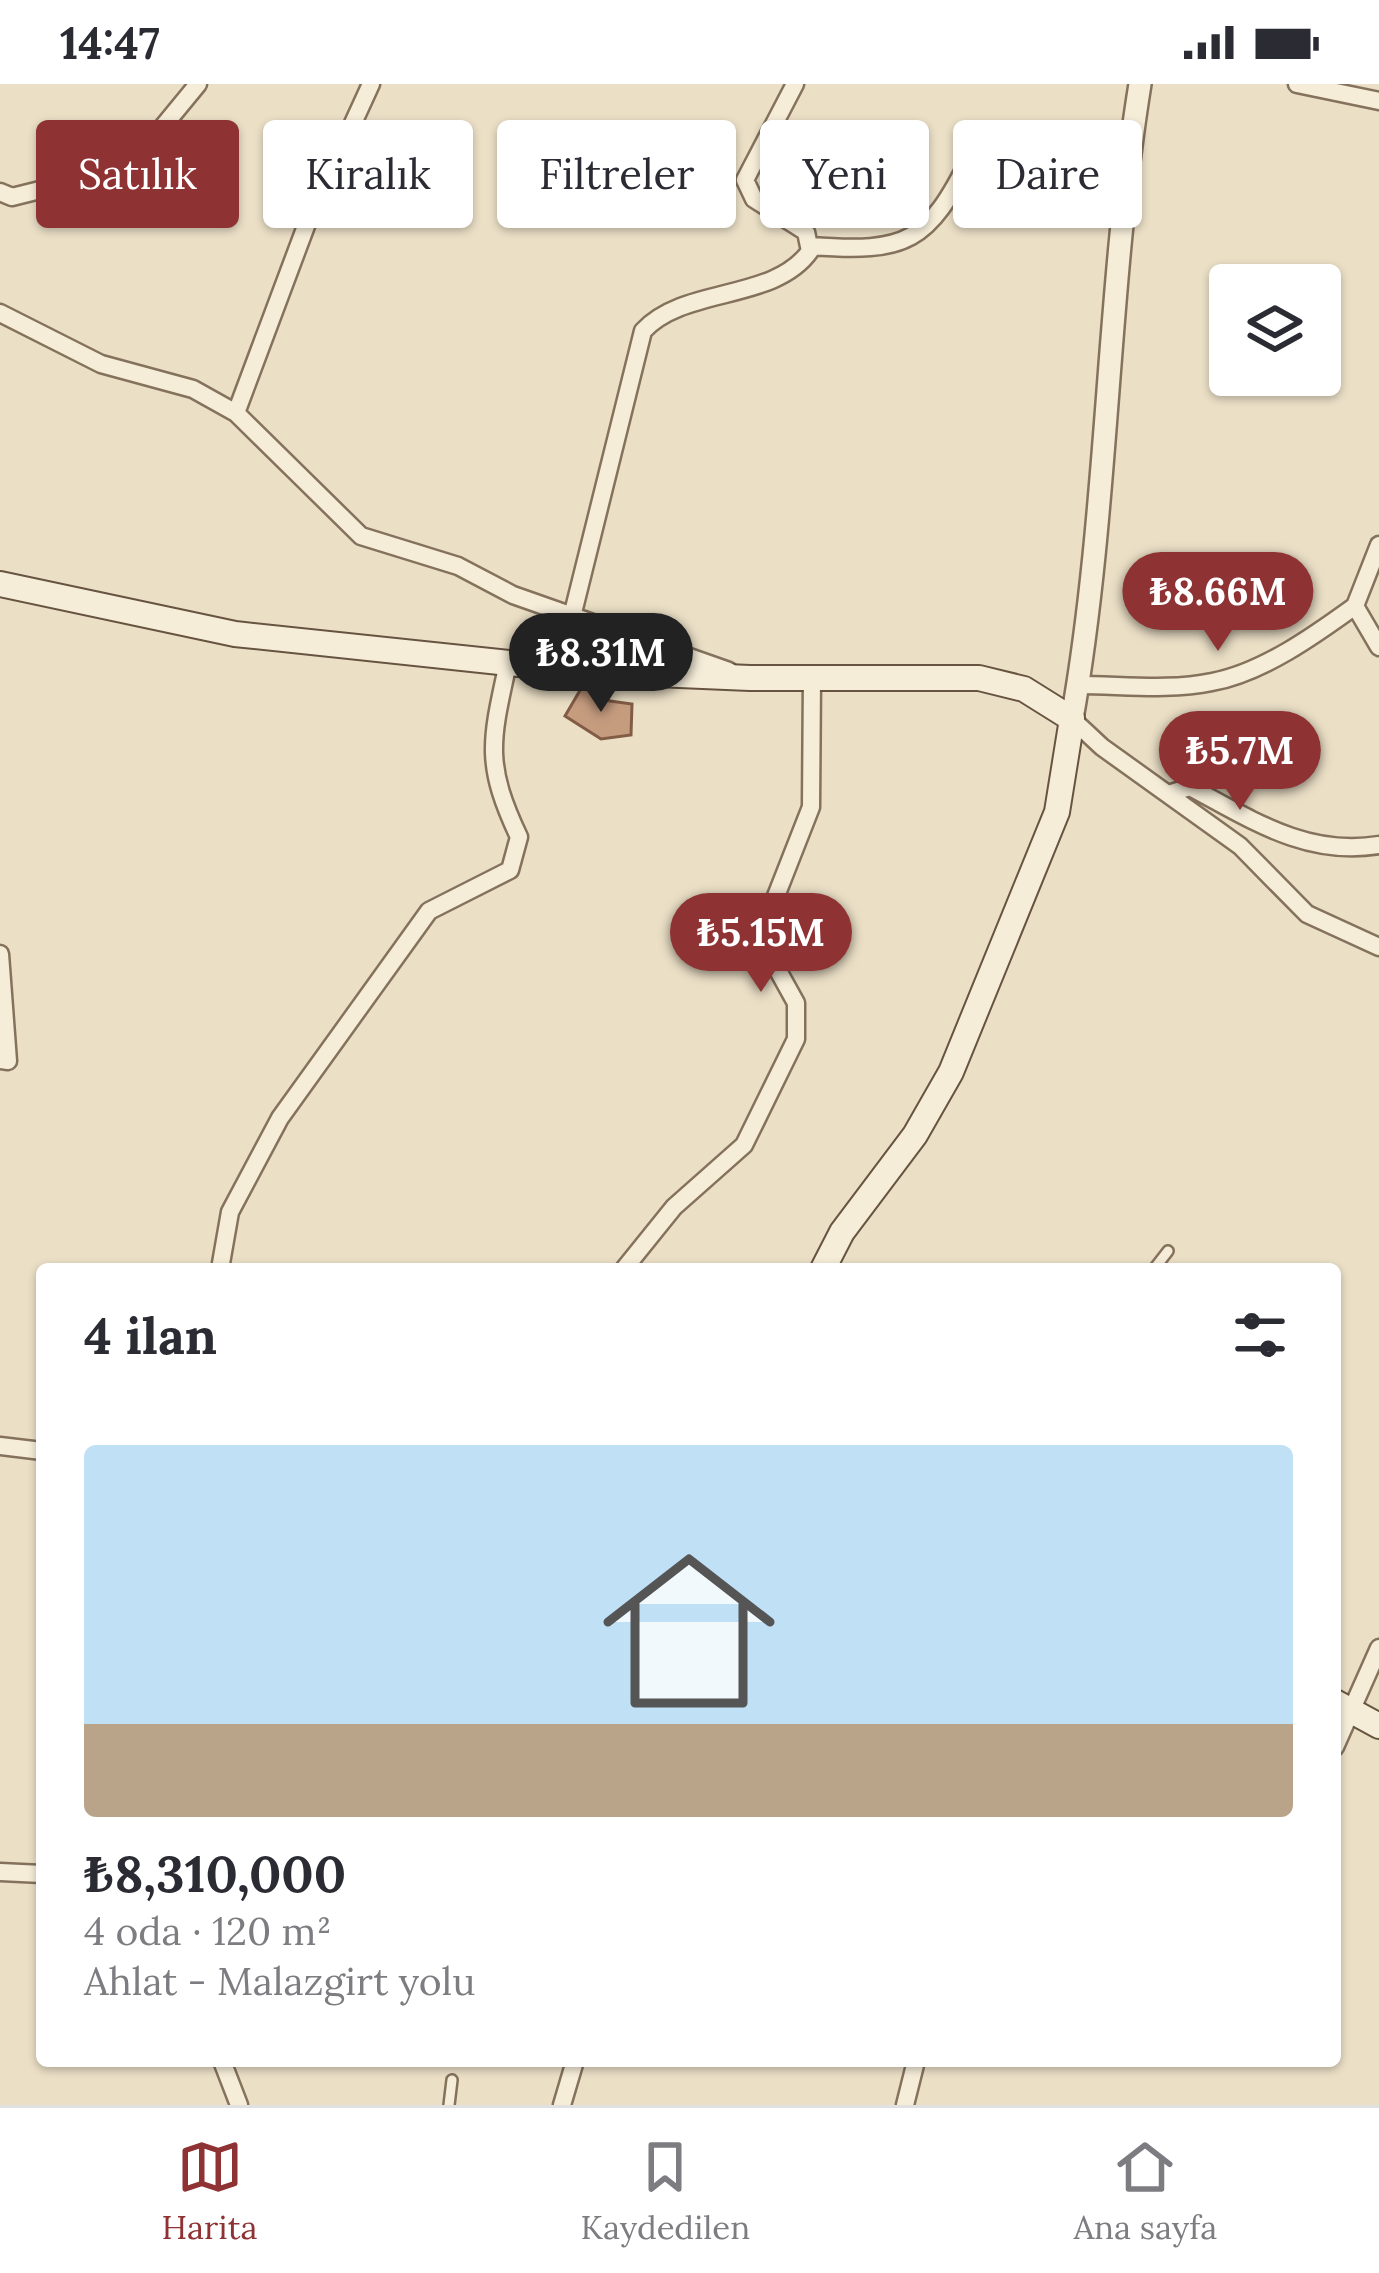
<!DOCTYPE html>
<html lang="tr">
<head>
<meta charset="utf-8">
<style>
  :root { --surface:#fff; --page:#f7f7f7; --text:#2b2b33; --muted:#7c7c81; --line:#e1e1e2; --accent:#8f3233 }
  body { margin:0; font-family:Lora,serif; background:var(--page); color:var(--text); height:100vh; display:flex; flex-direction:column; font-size:45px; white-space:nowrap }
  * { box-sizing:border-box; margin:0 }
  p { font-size:39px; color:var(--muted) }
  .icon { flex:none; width:66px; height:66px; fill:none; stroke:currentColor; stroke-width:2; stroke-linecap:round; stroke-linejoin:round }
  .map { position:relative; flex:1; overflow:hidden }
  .sheet { position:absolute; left:36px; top:1179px; width:1305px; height:804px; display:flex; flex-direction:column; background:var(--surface); border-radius:12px; box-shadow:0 3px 9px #0004 }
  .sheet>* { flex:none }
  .banner { position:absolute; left:36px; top:36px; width:1308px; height:108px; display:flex; gap:24px }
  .controls { position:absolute; left:1209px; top:180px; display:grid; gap:24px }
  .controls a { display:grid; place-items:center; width:132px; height:132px; border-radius:12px; background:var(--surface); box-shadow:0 3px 9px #0004; font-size:60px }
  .price { position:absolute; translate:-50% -102px; padding:0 27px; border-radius:42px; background:var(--accent); color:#fff; font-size:39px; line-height:78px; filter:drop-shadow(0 3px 6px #0008) }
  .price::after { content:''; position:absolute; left:50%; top:72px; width:36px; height:27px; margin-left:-18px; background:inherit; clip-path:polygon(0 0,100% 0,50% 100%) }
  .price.active { background:#222; color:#fff }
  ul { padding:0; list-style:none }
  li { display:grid; align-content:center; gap:24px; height:636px; padding:0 48px }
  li+li { border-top:3px solid var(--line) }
  li span { display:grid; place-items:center; height:372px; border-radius:12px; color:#555 }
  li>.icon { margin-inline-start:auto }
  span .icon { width:216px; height:216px; fill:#fffc; stroke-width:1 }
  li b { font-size:51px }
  h2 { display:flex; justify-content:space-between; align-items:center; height:144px; padding:0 48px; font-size:51px }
  .tag { padding:0 42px; border-radius:12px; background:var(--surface); box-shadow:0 3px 9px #0004; font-size:42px; line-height:108px }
  .tag.active { background:var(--accent); color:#fff }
  .status { display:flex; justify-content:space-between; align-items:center; height:84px; padding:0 60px; background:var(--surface); direction:ltr }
  .status svg { height:33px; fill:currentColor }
  .menu { display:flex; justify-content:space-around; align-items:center; height:168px; border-top:3px solid var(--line); background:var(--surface); font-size:33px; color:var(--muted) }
  .menu a { display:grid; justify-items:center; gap:6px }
  .menu .active { color:var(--accent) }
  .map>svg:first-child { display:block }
  .building { fill:#c69c7f; stroke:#825c45; stroke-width:3 }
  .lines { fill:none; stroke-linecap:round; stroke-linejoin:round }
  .service-casing { stroke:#85725d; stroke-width:14 }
  .minor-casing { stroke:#85725d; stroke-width:21 }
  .tertiary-casing { stroke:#85725d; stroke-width:26 }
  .secondary-casing { stroke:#665340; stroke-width:28 }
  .service { stroke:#f6edd9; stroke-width:9 }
  .minor { stroke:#f6edd9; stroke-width:16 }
  .tertiary { stroke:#f6edd9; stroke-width:21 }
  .secondary { stroke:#f6edd9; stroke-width:24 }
</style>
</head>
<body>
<div class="status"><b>14:47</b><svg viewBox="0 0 49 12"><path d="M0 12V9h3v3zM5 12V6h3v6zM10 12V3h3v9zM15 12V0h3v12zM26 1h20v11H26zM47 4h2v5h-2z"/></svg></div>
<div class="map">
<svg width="1379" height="2021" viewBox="0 0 1379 2021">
  <rect width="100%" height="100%" fill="#ebdfc6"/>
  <path class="building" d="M 582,603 L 610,617 L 632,620 L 631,651 L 601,655 L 565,632 Z"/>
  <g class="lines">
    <g class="service-casing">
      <path id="service" d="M 1154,1185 L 1168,1167
        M 449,2021 L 452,1996"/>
    </g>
    <g class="minor-casing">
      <path id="minor" d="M 1297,0 L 1379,17
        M 0,108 L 12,113 L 48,104 L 101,118 L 198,0
        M 811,162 C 907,169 928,159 971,72 L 1120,125
        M 0,229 L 101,280 L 193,305 L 236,329 L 361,452 L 458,482 L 513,511 L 729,587
        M 236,329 L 306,142 L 371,0
        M 1379,461 L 1355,522 L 1379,563
        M 559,585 L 643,247 C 684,202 774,218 810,167 L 806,148 L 754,115 L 745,96 L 795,0
        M 1078,601 C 1122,601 1170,607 1212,598 C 1262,589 1315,551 1355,522
        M 1072,635 L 1102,663 L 1240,762 L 1307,830 L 1379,863
        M 1168,710 L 1190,703 C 1252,736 1307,773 1379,761
        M 0,870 L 8,977 L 0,976
        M 220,1185 L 230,1128 L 280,1034 L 429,827 L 510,786 L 519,753 C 484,679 491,657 508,579
        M 624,1185 L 674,1123 L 744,1061 L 796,955 L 796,919 L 770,872 L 769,830 L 811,723 L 812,593
        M 0,1362 L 42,1367
        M 1335,1663 L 1379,1564
        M 0,1788 L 42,1790
        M 222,1977 L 239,2021
        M 562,2021 L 575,1977
        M 905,2021 L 916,1977"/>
    </g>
    <g class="tertiary-casing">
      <path id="tertiary" d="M 1072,635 C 1109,425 1106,211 1140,0"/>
    </g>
    <g class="secondary-casing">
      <path id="secondary" d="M 0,500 L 235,550 L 585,587 L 750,594 L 979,594 L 1024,605 L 1072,635 L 1057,728 L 951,988 L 915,1051 L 842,1148 L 823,1185
        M 1335,1618 L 1379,1642"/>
    </g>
    <use href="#service" class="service"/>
    <use href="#minor" class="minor"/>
    <use href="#tertiary" class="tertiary"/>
    <use href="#secondary" class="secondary"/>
  </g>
</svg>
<div class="controls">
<a><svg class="icon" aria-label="layers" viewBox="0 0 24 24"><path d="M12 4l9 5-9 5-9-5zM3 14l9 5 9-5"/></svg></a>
</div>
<b class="price" style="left:1218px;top:570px">₺8.66M</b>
<b class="price active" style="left:601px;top:631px">₺8.31M</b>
<b class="price" style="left:1240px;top:729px">₺5.7M</b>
<b class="price" style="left:761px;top:911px">₺5.15M</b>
<div class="banner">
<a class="tag active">Satılık</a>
<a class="tag">Kiralık</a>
<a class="tag">Filtreler</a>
<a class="tag">Yeni</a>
<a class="tag">Daire</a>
</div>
<section class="sheet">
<h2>4 ilan<svg class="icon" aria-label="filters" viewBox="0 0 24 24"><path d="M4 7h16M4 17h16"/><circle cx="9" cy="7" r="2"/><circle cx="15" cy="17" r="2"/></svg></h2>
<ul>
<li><span style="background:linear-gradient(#bfe0f5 75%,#b9a48a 0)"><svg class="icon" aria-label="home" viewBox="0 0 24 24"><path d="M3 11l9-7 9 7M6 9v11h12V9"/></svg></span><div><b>₺8,310,000</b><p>4 oda · 120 m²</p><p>Ahlat - Malazgirt yolu</p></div></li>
</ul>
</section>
</div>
<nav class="menu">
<a class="active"><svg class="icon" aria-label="map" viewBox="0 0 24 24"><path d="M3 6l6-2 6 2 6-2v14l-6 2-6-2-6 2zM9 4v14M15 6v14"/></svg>Harita</a>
<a><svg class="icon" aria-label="saved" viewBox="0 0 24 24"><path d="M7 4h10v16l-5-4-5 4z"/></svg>Kaydedilen</a>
<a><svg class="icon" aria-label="home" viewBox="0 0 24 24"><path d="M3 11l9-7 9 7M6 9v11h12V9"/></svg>Ana sayfa</a>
</nav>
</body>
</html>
